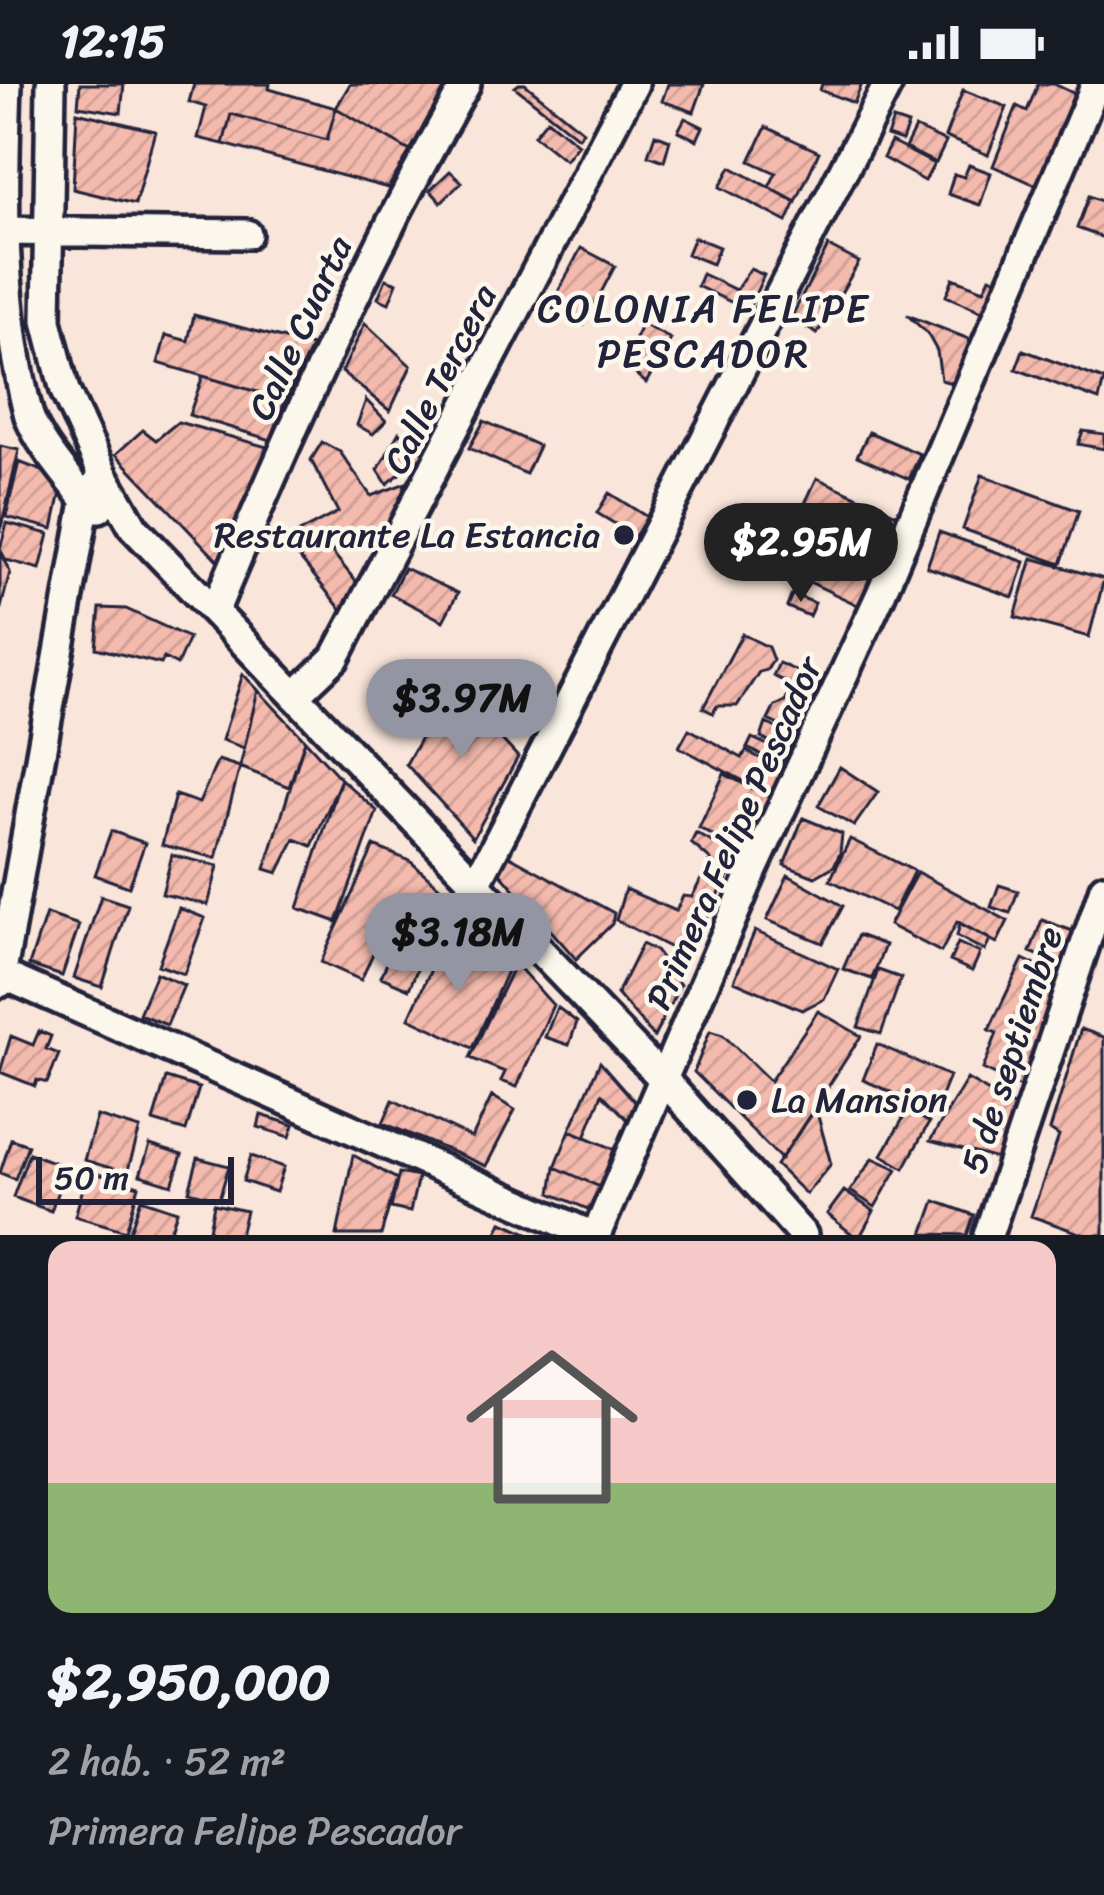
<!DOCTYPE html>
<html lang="es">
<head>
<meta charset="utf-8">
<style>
  :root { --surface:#171b24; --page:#242831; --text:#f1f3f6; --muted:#9ea1a6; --accent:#9495a2 }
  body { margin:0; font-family:Sriracha,sans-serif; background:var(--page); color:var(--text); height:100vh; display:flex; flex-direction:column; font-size:45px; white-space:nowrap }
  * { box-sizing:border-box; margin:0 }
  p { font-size:39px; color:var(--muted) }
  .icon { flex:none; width:66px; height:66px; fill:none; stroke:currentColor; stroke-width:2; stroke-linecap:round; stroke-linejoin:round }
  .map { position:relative; height:1151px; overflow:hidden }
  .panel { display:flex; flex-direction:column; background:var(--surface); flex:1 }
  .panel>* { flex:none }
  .scale { position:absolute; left:36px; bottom:30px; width:198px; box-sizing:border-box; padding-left:12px; border:6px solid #22223b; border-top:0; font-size:33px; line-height:42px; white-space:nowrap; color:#22223b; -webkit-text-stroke:9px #fbf7ec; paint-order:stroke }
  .price { position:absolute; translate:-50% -102px; padding:0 27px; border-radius:42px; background:var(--accent); color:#111; font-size:39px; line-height:78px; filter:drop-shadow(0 3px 6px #0008) }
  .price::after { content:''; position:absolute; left:50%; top:72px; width:36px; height:27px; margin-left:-18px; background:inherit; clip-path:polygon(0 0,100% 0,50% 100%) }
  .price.selected { background:#222; color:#fff }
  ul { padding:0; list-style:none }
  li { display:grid; align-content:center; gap:24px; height:636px; padding:0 48px }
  li span { display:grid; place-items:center; height:372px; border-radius:24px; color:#555 }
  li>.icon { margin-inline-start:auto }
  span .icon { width:216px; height:216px; fill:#fffc; stroke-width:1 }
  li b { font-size:51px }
  .status { display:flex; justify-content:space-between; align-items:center; height:84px; padding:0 60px; background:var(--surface); direction:ltr }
  .status svg { height:33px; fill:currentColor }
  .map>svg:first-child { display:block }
  .building { fill:url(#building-hatch); stroke:#22223b; stroke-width:3 }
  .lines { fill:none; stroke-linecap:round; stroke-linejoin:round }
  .minor-casing { stroke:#22223b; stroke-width:36 }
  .minor { stroke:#fbf7ec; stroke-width:27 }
  .poi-dot { fill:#22223b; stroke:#fbf7ec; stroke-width:4.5 }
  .labels { text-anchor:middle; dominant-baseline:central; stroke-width:9; stroke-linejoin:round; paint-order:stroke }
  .street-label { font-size:36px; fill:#22223b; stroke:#fbf7ec }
  .poi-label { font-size:36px; fill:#22223b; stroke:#fbf7ec; text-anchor:end }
  .neighbourhood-label { font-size:39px; letter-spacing:3px; fill:#22223b; stroke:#fbf7ec }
</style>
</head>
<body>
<div class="status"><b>12:15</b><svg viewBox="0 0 49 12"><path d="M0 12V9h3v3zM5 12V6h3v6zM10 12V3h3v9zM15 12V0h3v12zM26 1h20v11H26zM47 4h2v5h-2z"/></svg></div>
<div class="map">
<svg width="1104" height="1151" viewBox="0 0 1104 1151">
  <defs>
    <pattern id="building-hatch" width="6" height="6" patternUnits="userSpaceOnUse" patternTransform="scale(3)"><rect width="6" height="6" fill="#f4baad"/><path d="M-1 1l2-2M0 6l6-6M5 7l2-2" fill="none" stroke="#d1a096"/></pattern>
  </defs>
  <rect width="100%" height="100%" fill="#f9e5d9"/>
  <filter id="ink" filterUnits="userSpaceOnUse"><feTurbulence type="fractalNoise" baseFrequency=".00833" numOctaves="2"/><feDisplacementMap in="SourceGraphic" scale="24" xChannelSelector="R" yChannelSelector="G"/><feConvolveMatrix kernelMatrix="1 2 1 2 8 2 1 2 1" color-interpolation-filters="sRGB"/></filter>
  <g filter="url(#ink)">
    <path class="building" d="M 80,0 L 124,0 L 121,29 L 78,22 Z
      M 194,0 L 270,0 L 269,5 L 336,24 L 327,56 L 231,30 L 223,60 L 198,54 L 206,23 L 189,18 Z
      M 350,0 L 450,0 L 410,67 L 336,24 Z
      M 519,0 L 525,0 L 583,47 L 578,53 L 515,3 Z
      M 668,0 L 704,0 L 694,28 L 662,17 Z
      M 822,0 L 862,0 L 854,19 L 820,6 Z
      M 1038,0 L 1054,0 L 1075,10 L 1040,103 L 993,82 L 1017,22 L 1027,27 Z
      M 963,6 L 1007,23 L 988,71 L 945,53 Z
      M 336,24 L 410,67 L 388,104 L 223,60 L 231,30 L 327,56 Z
      M 77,28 L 155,47 L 135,120 L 73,105 Z
      M 685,34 L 703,43 L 697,56 L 678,47 Z
      M 547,35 L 578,60 L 565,76 L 534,51 Z
      M 893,36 L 908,41 L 902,57 L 887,52 Z
      M 766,43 L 819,68 L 796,118 L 769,103 L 776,89 L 750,77 Z
      M 915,44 L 946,58 L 936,79 L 905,64 Z
      M 655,50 L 670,56 L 664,77 L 648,71 Z
      M 891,58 L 934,80 L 925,97 L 883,74 Z
      M 969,81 L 991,89 L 980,121 L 948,110 L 954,90 L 964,93 Z
      M 731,83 L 796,118 L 787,138 L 720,103 Z
      M 450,87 L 462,98 L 441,118 L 430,106 Z
      M 1089,112 L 1104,118 L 1104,154 L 1077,144 Z
      M 694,153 L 719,163 L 712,180 L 687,170 Z
      M 828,162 L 859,178 L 817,250 L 791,234 Z
      M 581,164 L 615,182 L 584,241 L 550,223 Z
      M 750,185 L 764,191 L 748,226 L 697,202 L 702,190 L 736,206 Z
      M 990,193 L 1010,202 L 997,234 L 946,212 L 953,194 L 984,206 Z
      M 386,195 L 397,199 L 389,219 L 378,214 Z
      M 194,231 L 312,262 L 285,316 L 158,279 L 166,251 L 188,257 Z
      M 475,231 L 493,246 L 482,259 L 464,244 Z
      M 907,231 L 974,257 L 959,301 L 941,296 L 937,267 L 927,249 Z
      M 365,239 L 411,282 L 390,327 L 342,288 Z
      M 642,240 L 671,255 L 646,299 L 634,289 L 636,276 L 625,275 Z
      M 1023,266 L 1104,296 L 1099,316 L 1016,285 Z
      M 203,292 L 285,316 L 271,356 L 189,331 Z
      M 366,316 L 386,337 L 373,350 L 357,341 Z
      M 484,337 L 539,362 L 526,390 L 469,364 Z
      M 178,338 L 267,363 L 221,480 L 116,370 L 143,346 L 156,356 Z
      M 1083,347 L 1104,350 L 1104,365 L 1078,360 Z
      M 399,348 L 425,370 L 387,400 L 378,386 Z
      M 869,348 L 920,370 L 909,395 L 857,372 Z
      M 322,358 L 340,368 L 371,412 L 406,399 L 383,463 L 361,453 L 332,468 L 362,505 L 344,529 L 285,456 L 338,428 L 311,376 Z
      M 0,362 L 19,366 L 0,448 Z
      M 19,378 L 45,388 L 61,408 L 53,445 L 6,433 Z
      M 982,391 L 1079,427 L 1061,480 L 963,445 Z
      M 817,394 L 905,434 L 878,492 L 790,451 Z
      M 609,409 L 647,433 L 635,452 L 597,429 Z
      M 7,439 L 49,450 L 40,485 L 6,476 L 0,465 Z
      M 763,442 L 786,452 L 769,490 L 746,480 Z
      M 939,448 L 1025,478 L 1013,513 L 927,483 Z
      M 788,456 L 874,497 L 862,523 L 776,482 Z
      M 0,468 L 10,488 L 0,528 Z
      M 1032,474 L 1104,495 L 1089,553 L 1015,533 Z
      M 404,484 L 458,509 L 443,537 L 391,510 Z
      M 792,510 L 815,519 L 809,532 L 787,523 Z
      M 100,524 L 126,525 L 189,554 L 177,581 L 164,574 L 161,580 L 96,564 Z
      M 742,550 L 768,563 L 773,576 L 767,586 L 759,588 L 737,622 L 717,622 L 713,629 L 703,624 Z
      M 779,579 L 821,598 L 798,650 L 768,636 L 775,622 L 785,618 L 792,601 L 773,592 Z
      M 243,590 L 258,606 L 244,664 L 222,656 Z
      M 451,601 L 518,673 L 473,754 L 406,680 Z
      M 258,606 L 305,656 L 289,703 L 240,683 Z
      M 766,639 L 793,652 L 789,667 L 761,654 Z
      M 689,645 L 742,674 L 746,667 L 785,687 L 772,712 L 679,663 Z
      M 752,654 L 786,669 L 781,680 L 747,664 Z
      M 305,656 L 341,695 L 312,762 L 295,755 L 278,789 L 265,785 Z
      M 218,676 L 240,683 L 216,774 L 162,761 L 175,711 L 199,719 Z
      M 840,683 L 878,708 L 854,742 L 818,722 Z
      M 724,690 L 771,714 L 742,767 L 699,744 Z
      M 341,695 L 377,727 L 337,838 L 298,824 Z
      M 803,734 L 842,750 L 840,769 L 834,782 L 815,793 L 784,781 Z
      M 111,747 L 145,759 L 129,803 L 95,791 Z
      M 696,749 L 738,773 L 687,872 L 616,836 L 625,805 L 676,827 L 683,812 L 692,813 L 711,776 L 691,759 Z
      M 850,755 L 914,787 L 894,827 L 830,796 Z
      M 374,762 L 410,777 L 458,819 L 444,856 L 396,819 L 361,896 L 321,878 Z
      M 504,769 L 614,829 L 612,840 L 576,875 L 495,783 Z
      M 172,771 L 218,782 L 208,821 L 162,810 Z
      M 917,788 L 1008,837 L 997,859 L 957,838 L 941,868 L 889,841 Z
      M 788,791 L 843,822 L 823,859 L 767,836 Z
      M 999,801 L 1018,807 L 1010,829 L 991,823 Z
      M 101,812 L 128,821 L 102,903 L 74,894 Z
      M 179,824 L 205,834 L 184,890 L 158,881 Z
      M 46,830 L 79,841 L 62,892 L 29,881 Z
      M 1042,836 L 1073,847 L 1061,880 L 1030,868 Z
      M 960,839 L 990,855 L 985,867 L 957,852 Z
      M 755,847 L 838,885 L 824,915 L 802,926 L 734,897 Z
      M 858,851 L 885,861 L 872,895 L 843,885 Z
      M 443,859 L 507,887 L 473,964 L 409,934 Z
      M 958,859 L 980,869 L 972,887 L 950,877 Z
      M 642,860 L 656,867 L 680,901 L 654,953 L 617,910 Z
      M 390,872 L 418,883 L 409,905 L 381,893 Z
      M 1023,875 L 1061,893 L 1024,1005 L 983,985 L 997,949 L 989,946 Z
      M 515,879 L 553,921 L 517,1003 L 501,997 L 505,988 L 470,974 Z
      M 878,886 L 901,894 L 881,950 L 858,943 Z
      M 156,889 L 184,901 L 167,941 L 139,930 Z
      M 557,923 L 577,938 L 569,961 L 545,953 Z
      M 818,927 L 861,952 L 781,1075 L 694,988 L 710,947 L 723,951 L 770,997 Z
      M 1081,945 L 1104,953 L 1104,1151 L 1085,1151 L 1031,1132 L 1059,1052 L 1050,1046 Z
      M 39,947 L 51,952 L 46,965 L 59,970 L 47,999 L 37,996 L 35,1002 L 0,988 L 11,952 L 33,961 Z
      M 877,960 L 949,992 L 935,1027 L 863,996 Z
      M 600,978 L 636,1019 L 630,1038 L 602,1010 L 585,1053 L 570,1046 Z
      M 166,994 L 199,1004 L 186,1047 L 153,1037 Z
      M 967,995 L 1016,1024 L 1001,1076 L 930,1057 Z
      M 492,1012 L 515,1026 L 486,1082 L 383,1039 L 393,1016 L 472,1054 Z
      M 816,1025 L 831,1080 L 806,1110 L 776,1081 Z
      M 908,1026 L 929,1039 L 904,1084 L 882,1071 Z
      M 261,1031 L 294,1041 L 290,1053 L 258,1043 Z
      M 97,1032 L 140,1045 L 127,1089 L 84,1076 Z
      M 570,1046 L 614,1065 L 600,1103 L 555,1083 Z
      M 11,1055 L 28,1061 L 15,1095 L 0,1089 Z
      M 150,1061 L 182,1071 L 172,1101 L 140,1091 Z
      M 29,1069 L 66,1083 L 51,1127 L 13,1113 Z
      M 353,1071 L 397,1095 L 381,1151 L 337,1151 Z
      M 251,1072 L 284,1083 L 276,1108 L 243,1097 Z
      M 198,1074 L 229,1082 L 219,1115 L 189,1107 Z
      M 873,1074 L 897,1085 L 875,1123 L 850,1107 Z
      M 555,1083 L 600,1103 L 590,1126 L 551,1109 Z
      M 88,1087 L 139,1102 L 126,1147 L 75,1132 Z
      M 399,1089 L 418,1093 L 410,1128 L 391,1124 Z
      M 844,1107 L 874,1127 L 861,1151 L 853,1151 L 827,1130 Z
      M 141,1115 L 177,1127 L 169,1151 L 129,1150 Z
      M 935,1117 L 974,1131 L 967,1151 L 923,1150 Z
      M 214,1120 L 246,1127 L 240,1151 L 208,1151 Z
      M 502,1138 L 530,1150 L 529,1151 L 496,1151 Z"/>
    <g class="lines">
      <g class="minor-casing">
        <path id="minor" d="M 7,0 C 3,112 0,225 29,332 C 40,362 68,391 86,417 L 99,424
          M 51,0 L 47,237 L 65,307 L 103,390 L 134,444 L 665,997 L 803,1151
          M 0,147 L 247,150
          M 215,526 C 290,347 369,169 466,0
          M 295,612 L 335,574 L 634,0
          M 476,800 L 888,0
          M 3,891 L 591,1151
          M 0,899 L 86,417 L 103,390
          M 596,1151 L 754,784 L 880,512 L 1096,0
          M 988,1151 L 1104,804"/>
      </g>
      <use href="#minor" class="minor"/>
    </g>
  </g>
  <g class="poi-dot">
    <circle cx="624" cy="451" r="12"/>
    <circle cx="747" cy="1016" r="12"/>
  </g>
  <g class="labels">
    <g class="street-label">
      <text transform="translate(300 244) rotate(-65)">Calle Cuarta</text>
      <text transform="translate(440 295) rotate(-63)">Calle Tercera</text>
      <text transform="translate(734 749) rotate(-66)">Primera Felipe Pescador</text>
      <text transform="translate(1012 966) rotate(-72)">5 de septiembre</text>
    </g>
    <g class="poi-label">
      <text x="600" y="451">Restaurante La Estancia</text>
      <text x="771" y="1016" text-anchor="start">La Mansion</text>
    </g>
    <g class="neighbourhood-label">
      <text x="704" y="224">COLONIA FELIPE<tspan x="704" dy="45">PESCADOR</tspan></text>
    </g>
  </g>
</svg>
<div class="scale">50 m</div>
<b class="price selected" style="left:801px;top:521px">$2.95M</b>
<b class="price" style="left:462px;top:677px">$3.97M</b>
<b class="price" style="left:458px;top:911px">$3.18M</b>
</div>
<section class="panel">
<ul>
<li><span style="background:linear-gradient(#f6c9c9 65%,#8fb573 0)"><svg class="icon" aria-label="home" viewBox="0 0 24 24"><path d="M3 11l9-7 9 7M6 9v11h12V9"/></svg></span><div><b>$2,950,000</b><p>2 hab. · 52 m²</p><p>Primera Felipe Pescador</p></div></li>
</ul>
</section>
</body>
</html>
